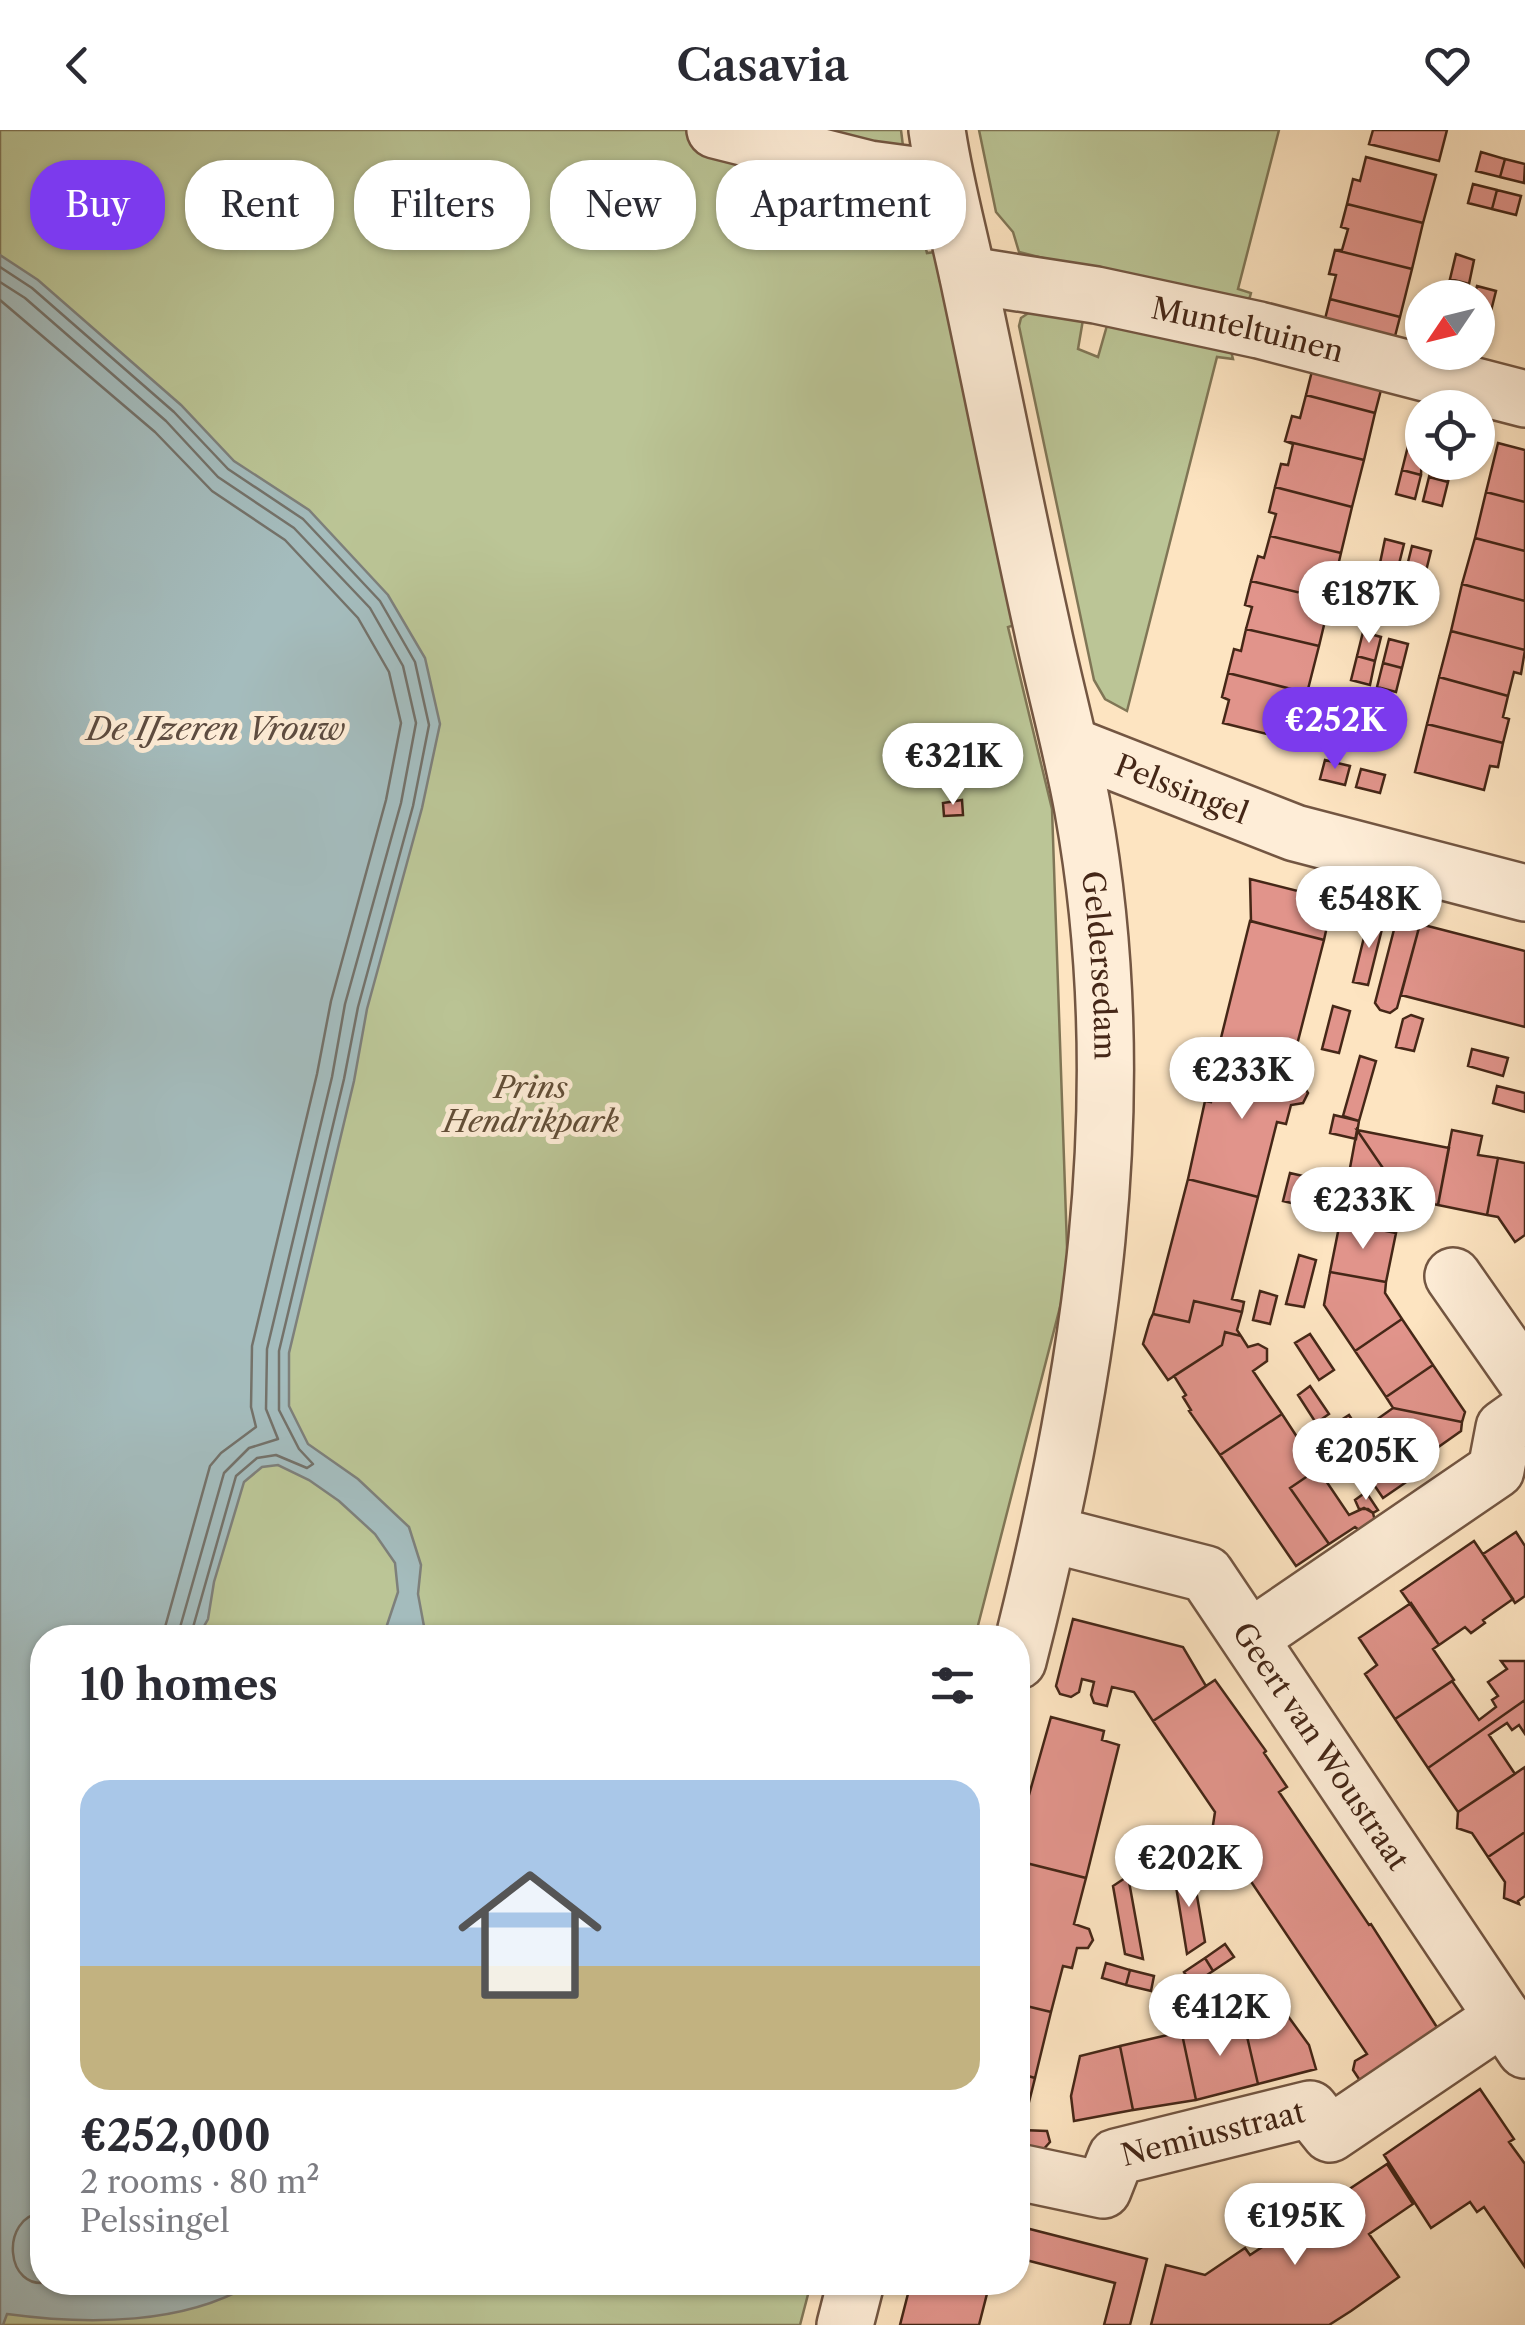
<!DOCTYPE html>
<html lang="en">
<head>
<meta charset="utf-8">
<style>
  :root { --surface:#fff; --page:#f7f7f7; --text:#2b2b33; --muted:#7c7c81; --accent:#7c3aed }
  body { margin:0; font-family:"Libre Caslon Text",serif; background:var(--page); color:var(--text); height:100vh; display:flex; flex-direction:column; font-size:38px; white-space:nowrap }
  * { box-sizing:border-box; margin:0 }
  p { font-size:32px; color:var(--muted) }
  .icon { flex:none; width:55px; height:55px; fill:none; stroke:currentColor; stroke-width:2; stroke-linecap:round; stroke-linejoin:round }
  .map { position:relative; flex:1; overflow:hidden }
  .sheet { position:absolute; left:30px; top:1495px; width:1000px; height:670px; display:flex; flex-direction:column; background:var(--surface); border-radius:40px; box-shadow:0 2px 8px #0004 }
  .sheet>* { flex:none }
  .top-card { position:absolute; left:30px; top:30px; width:1000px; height:90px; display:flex; gap:20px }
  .needle { width:65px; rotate:235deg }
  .buttons { position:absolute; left:1405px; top:150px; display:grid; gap:20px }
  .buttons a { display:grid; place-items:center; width:90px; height:90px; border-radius:50%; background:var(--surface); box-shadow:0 2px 8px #0004; font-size:50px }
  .price { position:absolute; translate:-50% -85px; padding:0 22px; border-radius:35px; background:#fff; color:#222; font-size:32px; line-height:65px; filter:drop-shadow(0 2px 5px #0008) }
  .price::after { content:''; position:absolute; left:50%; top:60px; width:30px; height:22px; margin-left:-15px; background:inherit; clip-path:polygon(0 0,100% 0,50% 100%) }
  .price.on { background:var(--accent); color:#fff }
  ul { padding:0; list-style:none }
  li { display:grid; align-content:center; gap:20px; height:530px; padding:0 50px }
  li span { display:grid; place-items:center; height:310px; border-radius:30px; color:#555 }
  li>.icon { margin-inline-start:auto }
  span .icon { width:180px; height:180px; fill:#fffc; stroke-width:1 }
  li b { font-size:42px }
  h2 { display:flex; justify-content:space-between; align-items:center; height:120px; padding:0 50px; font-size:42px }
  .chip { padding:0 35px; border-radius:40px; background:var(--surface); box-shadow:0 2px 8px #0004; font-size:35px; line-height:90px }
  .chip.on { background:var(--accent); color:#fff }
  header { display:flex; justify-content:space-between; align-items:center; height:130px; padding:0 50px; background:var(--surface); font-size:45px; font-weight:600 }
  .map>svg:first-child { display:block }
  .green { fill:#bbc596; stroke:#807656; stroke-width:2.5 }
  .water { fill:#a4bcbd; stroke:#7e807b; stroke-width:2.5 }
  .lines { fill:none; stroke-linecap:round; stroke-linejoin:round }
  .shore { stroke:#74726a; stroke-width:2.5 }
  .building { fill:#e1948b; stroke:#452717; stroke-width:2.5 }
  .minor-casing { stroke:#735642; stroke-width:60 }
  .minor { stroke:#feedd7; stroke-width:55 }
  .labels { text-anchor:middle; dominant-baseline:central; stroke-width:10; stroke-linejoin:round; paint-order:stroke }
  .street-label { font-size:30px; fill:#452717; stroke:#feedd7 }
  .park-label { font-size:30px; font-style:italic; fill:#624e37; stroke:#feedd7 }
  .water-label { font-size:32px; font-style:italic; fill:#5d4c40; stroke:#feedd7 }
</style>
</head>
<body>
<header><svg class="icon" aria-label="back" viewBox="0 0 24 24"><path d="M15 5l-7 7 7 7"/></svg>Casavia<svg class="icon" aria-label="heart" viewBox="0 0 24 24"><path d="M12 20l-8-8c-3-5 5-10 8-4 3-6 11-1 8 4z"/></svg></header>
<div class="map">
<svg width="1525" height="2195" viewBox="0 0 1525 2195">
  <rect width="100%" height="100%" fill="#fde4c1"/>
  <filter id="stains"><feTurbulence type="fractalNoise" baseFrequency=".002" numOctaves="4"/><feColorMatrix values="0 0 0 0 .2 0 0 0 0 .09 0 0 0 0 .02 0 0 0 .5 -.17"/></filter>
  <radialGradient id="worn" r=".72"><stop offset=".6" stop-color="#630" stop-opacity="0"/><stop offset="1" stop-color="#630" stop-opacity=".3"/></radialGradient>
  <path class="green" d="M 0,0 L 704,0 L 901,57 L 908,88 L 921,100 L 927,123 L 943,121 L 1021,493 L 1008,497 L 1052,679 L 1068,1146 L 975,1507 L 42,1508 L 42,2152 L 811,2153 L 800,2195 L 0,2195 Z
    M 779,0 L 901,0 L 903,16 Z
    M 979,0 L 1279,0 L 1238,159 L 1251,163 C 1249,173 1243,175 1234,176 L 1019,122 L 1013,102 L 996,82 Z
    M 1085,178 L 1078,219 L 1098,227 L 1110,185 L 1231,221 L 1233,229 L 1217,227 L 1127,581 L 1105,569 L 1094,550 L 1019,196 L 1021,188 L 1030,182 Z"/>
  <path class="water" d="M 0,125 L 38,150 L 181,275 L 234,331 L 309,380 L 388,465 L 425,528 L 440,594 L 422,678 L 367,879 L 354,951 L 289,1223 L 289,1276 L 308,1314 L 358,1349 L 409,1397 L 421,1435 L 418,1464 L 426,1507 L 383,1507 L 398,1462 L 395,1433 L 375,1404 L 339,1371 L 309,1350 L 278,1335 L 262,1337 L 244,1352 L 214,1452 L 208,1489 L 198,1507 L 42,1508 L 42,2081 L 35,2123 L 42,2141 L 42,2152 L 253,2153 C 185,2195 88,2195 7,2184 L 3,2195 L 0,2195 Z"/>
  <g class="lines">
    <path class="shore" d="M 0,137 L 32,158 L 174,282 L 228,339 L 303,389 L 380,471 L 415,532 L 429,595 L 413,676 L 358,877 L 344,949 L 279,1221 L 279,1280 L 299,1319 L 313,1334 L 307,1338 L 276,1325 L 257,1328 L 236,1346 L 190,1508
      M 0,152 L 25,168 L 166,291 L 218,347 L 294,398 L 370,478 L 403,536 L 416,593 L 401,673 L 345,874 L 332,947 L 267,1219 L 266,1279 L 278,1309 L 249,1318 L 224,1343 L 177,1508
      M 0,170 L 155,302 L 212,361 L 285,410 L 358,488 L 389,542 L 401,593 L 386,670 L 331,871 L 317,944 L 252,1216 L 251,1277 L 256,1297 L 221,1323 L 210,1336 L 162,1508
      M 42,2083 C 0,2086 4,2163 50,2152"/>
  </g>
  <path class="building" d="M 1373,0 L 1447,0 L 1439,31 L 1369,14 Z
    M 1481,22 L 1505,29 L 1500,47 L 1476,41 Z
    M 1366,27 L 1436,45 L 1423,93 L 1347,74 L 1353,49 L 1360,51 Z
    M 1505,29 L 1525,34 L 1524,53 L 1500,47 Z
    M 1473,54 L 1497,60 L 1492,79 L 1468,73 Z
    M 1497,60 L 1521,66 L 1516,85 L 1492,79 Z
    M 1347,74 L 1423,93 L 1412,139 L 1335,120 L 1342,120 L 1348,99 L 1341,97 Z
    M 1335,120 L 1412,139 L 1400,187 L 1330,169 L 1336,145 L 1329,144 Z
    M 1456,124 L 1474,130 L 1469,154 L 1450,149 Z
    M 1450,149 L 1469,154 L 1465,168 L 1445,168 Z
    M 1477,156 L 1496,161 L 1490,185 L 1478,181 L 1478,168 L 1474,168 Z
    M 1330,169 L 1400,187 L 1375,283 L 1306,265 Z
    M 1306,265 L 1375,283 L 1364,330 L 1285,311 L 1292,286 L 1300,288 Z
    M 1285,311 L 1364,330 L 1352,377 L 1275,357 L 1281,334 L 1288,335 L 1293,314 Z
    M 1498,313 L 1525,320 L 1525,372 L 1486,362 Z
    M 1408,316 L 1422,319 L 1421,345 L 1402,340 Z
    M 1432,332 L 1452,332 L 1448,352 L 1429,347 Z
    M 1402,340 L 1421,345 L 1415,369 L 1396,364 Z
    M 1429,347 L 1448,352 L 1442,376 L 1423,371 Z
    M 1275,357 L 1352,377 L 1341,423 L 1270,406 L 1276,384 L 1269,382 Z
    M 1486,362 L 1525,372 L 1525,421 L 1475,408 Z
    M 1270,406 L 1341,423 L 1330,470 L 1251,451 L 1258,426 L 1264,428 Z
    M 1475,408 L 1525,421 L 1525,471 L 1462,454 Z
    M 1385,409 L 1404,414 L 1398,438 L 1380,433 Z
    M 1412,416 L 1431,421 L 1425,445 L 1406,440 Z
    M 1380,433 L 1398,438 L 1392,462 L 1374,457 Z
    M 1406,440 L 1425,445 L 1419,469 L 1400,464 Z
    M 1251,451 L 1330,470 L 1319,516 L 1246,499 L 1252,477 L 1245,475 Z
    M 1462,454 L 1525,471 L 1525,520 L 1451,501 Z
    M 1246,499 L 1319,516 L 1307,563 L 1228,543 L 1234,519 L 1241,521 Z
    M 1451,501 L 1525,520 L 1521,544 L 1514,542 L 1508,566 L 1439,547 Z
    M 1363,502 L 1381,507 L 1375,531 L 1357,526 Z
    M 1389,509 L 1408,514 L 1402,538 L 1383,533 Z
    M 1357,526 L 1375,531 L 1370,555 L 1351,550 Z
    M 1383,533 L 1402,538 L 1396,562 L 1377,557 Z
    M 1228,543 L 1307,563 L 1295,611 L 1223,593 L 1229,570 L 1222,567 Z
    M 1439,547 L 1508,566 L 1503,587 L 1509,589 L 1503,613 L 1427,594 Z
    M 1427,594 L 1503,613 L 1498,637 L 1490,636 L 1484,660 L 1415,642 Z
    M 1325,630 L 1350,636 L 1345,655 L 1320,649 Z
    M 1361,639 L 1385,645 L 1380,663 L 1356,657 Z
    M 962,670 L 963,685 L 944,686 L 943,673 Z
    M 1250,749 L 1353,775 L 1360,781 L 1361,789 L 1355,797 L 1347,797 L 1338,789 L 1329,787 L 1324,810 L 1251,791 Z
    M 1369,787 L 1384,791 L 1368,855 L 1353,852 Z
    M 1397,788 L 1420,794 L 1397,878 L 1390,883 L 1380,880 L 1375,873 Z
    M 1250,791 L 1324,810 L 1291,938 L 1218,920 Z
    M 1420,794 L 1525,821 L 1525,897 L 1401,865 Z
    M 1333,876 L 1350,881 L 1339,923 L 1322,919 Z
    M 1411,885 L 1423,889 L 1414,921 L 1396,917 L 1403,889 Z
    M 1472,919 L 1508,928 L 1503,946 L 1468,936 Z
    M 1218,920 L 1291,938 L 1288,950 L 1303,955 L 1308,963 L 1303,973 L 1291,975 L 1286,994 L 1277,992 L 1258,1067 L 1188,1049 L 1205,971 L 1211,972 L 1216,951 L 1213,950 Z
    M 1360,926 L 1376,931 L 1359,991 L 1343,986 Z
    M 1497,956 L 1525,963 L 1525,982 L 1493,973 Z
    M 1334,985 L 1359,991 L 1356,1009 L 1330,1003 Z
    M 1357,1000 L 1449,1018 L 1438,1075 L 1415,1070 L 1408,1075 Z
    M 1357,1000 L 1408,1075 L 1400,1080 L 1396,1103 L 1340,1092 Z
    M 1452,1000 L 1482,1006 L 1478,1025 L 1498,1028 L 1487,1085 L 1438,1075 Z
    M 1498,1028 L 1525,1033 L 1525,1105 L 1515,1112 L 1498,1087 L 1487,1085 Z
    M 1290,1043 L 1307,1047 L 1300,1075 L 1283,1071 Z
    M 1188,1049 L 1258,1067 L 1232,1169 L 1244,1172 L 1242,1182 L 1194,1171 L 1189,1192 L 1153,1184 Z
    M 1340,1092 L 1396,1103 L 1386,1152 L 1330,1142 Z
    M 1299,1125 L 1316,1130 L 1304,1177 L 1286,1174 Z
    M 1330,1142 L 1386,1152 L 1385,1163 L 1402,1189 L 1355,1221 L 1324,1175 Z
    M 1260,1161 L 1277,1166 L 1270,1194 L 1253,1190 Z
    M 1194,1171 L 1242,1182 L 1237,1200 L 1241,1206 L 1225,1202 L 1222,1215 L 1168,1250 L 1143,1214 L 1150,1190 L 1153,1184 L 1189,1192 Z
    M 1402,1189 L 1433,1235 L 1386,1267 L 1355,1221 Z
    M 1225,1202 L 1241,1206 L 1248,1217 L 1258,1214 L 1267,1219 L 1267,1231 L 1253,1241 L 1282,1284 L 1220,1325 L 1189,1281 L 1191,1280 L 1183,1267 L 1186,1265 L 1174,1246 L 1222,1215 Z
    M 1310,1204 L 1334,1240 L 1319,1250 L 1295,1213 Z
    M 1433,1235 L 1465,1282 L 1462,1292 L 1393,1278 L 1386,1267 Z
    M 1310,1256 L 1329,1284 L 1316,1293 L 1298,1265 Z
    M 1393,1278 L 1462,1292 L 1461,1301 L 1413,1335 L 1387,1296 L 1382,1300 L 1376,1290 Z
    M 1282,1284 L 1318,1339 L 1290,1358 L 1329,1414 L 1296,1436 L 1220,1325 Z
    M 1349,1285 L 1366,1311 L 1387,1296 L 1418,1344 L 1383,1368 L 1333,1295 Z
    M 1318,1339 L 1349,1385 L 1364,1378 L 1373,1383 L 1375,1391 L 1359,1400 L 1355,1397 L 1329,1414 L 1290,1358 Z
    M 1366,1362 L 1378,1380 L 1373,1383 L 1368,1379 L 1359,1379 L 1355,1370 Z
    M 1516,1402 L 1525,1416 L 1525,1466 L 1515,1473 L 1483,1424 Z
    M 1474,1411 L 1513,1469 L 1483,1490 L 1485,1493 L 1471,1503 L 1465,1497 L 1439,1515 L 1401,1461 Z
    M 1411,1473 L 1439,1515 L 1433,1519 L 1454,1550 L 1395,1589 L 1365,1544 L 1377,1535 L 1359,1508 Z
    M 1073,1489 L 1183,1517 L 1206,1556 L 1153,1591 L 1134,1562 L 1112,1557 L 1107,1576 L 1094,1573 L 1091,1565 L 1094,1552 L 1082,1549 L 1079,1562 L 1071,1567 L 1060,1564 L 1056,1556 Z
    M 1501,1531 L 1525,1531 L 1525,1570 L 1428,1638 L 1395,1589 L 1452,1551 L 1479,1590 L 1496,1577 L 1492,1570 L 1498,1566 L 1488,1552 L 1507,1539 Z
    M 1215,1550 L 1266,1621 L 1264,1623 L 1287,1657 L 1279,1662 L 1369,1795 L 1371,1794 L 1440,1902 L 1368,1950 L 1359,1949 L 1353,1940 L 1355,1931 L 1367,1924 L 1213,1695 L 1215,1682 L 1153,1591 Z
    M 1525,1570 L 1525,1604 L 1519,1595 L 1512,1600 L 1507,1593 L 1489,1605 L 1515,1644 L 1458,1682 L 1428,1638 Z
    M 1051,1587 L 1104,1601 L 1102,1610 L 1119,1615 L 1086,1748 L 1018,1731 L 1025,1679 Z
    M 1525,1637 L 1525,1702 L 1488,1727 L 1472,1703 L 1457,1698 L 1458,1682 Z
    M 1525,1702 L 1525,1766 L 1518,1771 L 1519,1774 L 1504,1768 L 1505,1752 L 1488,1727 Z
    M 1018,1731 L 1086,1748 L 1074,1794 L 1089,1799 L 1093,1810 L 1088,1818 L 1077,1818 L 1072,1838 L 1063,1836 L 1051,1882 L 1018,1874 Z
    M 1173,1738 L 1193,1743 L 1205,1812 L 1187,1824 Z
    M 1128,1746 L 1143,1829 L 1125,1824 L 1113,1756 Z
    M 1225,1814 L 1234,1827 L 1213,1841 L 1205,1828 Z
    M 1205,1828 L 1213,1841 L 1192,1855 L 1184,1842 Z
    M 1106,1833 L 1130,1840 L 1126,1855 L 1102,1848 Z
    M 1130,1840 L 1154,1846 L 1151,1861 L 1126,1855 Z
    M 1018,1874 L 1051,1882 L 1035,1948 L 1018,1943 Z
    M 1275,1882 L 1285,1882 L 1309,1915 L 1316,1939 L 1258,1954 L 1243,1889 Z
    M 1243,1889 L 1258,1954 L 1196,1970 L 1182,1904 Z
    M 1172,1904 L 1182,1904 L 1196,1970 L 1133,1980 L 1120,1916 Z
    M 1120,1916 L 1133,1980 L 1074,1991 L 1071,1966 L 1080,1926 Z
    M 1018,1943 L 1035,1948 L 1022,2000 L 1047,2001 L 1050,2012 L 1042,2021 L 1018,2016 Z
    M 1480,1959 L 1514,2009 L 1509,2012 L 1525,2034 L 1525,2137 L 1484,2077 L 1477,2082 L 1470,2072 L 1431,2098 L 1384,2025 Z
    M 1387,2034 L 1413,2074 L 1369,2104 L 1399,2147 L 1351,2181 L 1329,2195 L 1151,2195 L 1166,2135 L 1205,2145 L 1245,2118 L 1250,2125 Z
    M 1018,2096 L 1147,2129 L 1130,2195 L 1104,2195 L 1115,2153 L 1018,2128 Z
    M 911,2152 L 990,2152 L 979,2195 L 900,2195 Z"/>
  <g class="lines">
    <g class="minor-casing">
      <g id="minor">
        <path d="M 715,0 L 869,39 L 944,49"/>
        <path id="s1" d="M 937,0 C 945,55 960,107 971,161 C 995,273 1017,385 1042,497 C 1055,559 1072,619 1083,680 C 1135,970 1090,1250 1018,1531"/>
        <path id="s2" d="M 968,145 L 1096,165 L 1259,200 L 1525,269"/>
        <path id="s3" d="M 1070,615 L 1295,703 L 1525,763"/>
        <path d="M 1453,1146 L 1525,1249"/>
        <path id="s4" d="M 1050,1404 L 1206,1444 L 1525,1920"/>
        <path d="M 1250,1508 L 1496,1340 L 1504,1298 L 1525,1283"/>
        <path id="s5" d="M 1018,2042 L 1103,2060 L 1116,2027 L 1310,1979 L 1330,2004 L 1503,1887"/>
        <path d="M 845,2195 L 856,2152"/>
      </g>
    </g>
    <use href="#minor" class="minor"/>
  </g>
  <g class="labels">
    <g class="street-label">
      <text stroke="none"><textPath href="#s2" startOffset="285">Munteltuinen</textPath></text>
      <text stroke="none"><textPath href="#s3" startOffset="120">Pelssingel</textPath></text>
      <text stroke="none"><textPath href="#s1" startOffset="852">Geldersedam</textPath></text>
      <text stroke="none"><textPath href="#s4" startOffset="368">Geert van Woustraat</textPath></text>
      <text stroke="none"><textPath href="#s5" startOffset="222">Nemiusstraat</textPath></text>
    </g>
    <g class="park-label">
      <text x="531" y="957">Prins<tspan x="531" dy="34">Hendrikpark</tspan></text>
    </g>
    <g class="water-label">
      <text x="216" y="598">De IJzeren Vrouw</text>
    </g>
  </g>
  <rect width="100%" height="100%" filter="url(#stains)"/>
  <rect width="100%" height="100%" fill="url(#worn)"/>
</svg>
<div class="buttons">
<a><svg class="needle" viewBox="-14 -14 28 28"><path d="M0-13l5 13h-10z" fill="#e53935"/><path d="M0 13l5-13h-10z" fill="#7c7c81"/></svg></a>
<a><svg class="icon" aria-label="locate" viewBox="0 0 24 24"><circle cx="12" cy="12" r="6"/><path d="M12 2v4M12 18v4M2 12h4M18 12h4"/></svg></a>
</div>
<b class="price" style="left:1369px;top:516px">€187K</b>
<b class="price on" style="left:1335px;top:642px">€252K</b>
<b class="price" style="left:953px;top:678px">€321K</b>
<b class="price" style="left:1369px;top:821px">€548K</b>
<b class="price" style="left:1242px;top:992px">€233K</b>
<b class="price" style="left:1363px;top:1122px">€233K</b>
<b class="price" style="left:1366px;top:1373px">€205K</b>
<b class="price" style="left:1189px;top:1780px">€202K</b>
<b class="price" style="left:1220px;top:1929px">€412K</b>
<b class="price" style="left:1295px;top:2138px">€195K</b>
<div class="top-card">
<a class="chip on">Buy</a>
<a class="chip">Rent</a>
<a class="chip">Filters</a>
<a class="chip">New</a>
<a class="chip">Apartment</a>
</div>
<section class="sheet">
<h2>10 homes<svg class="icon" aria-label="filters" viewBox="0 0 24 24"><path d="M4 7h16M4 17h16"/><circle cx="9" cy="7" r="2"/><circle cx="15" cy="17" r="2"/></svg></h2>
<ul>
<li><span style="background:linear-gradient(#a9c7e8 60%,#c2b280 0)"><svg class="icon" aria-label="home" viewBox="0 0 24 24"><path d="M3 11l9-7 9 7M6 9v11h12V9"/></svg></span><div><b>€252,000</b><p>2 rooms · 80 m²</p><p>Pelssingel</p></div></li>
</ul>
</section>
</div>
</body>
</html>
